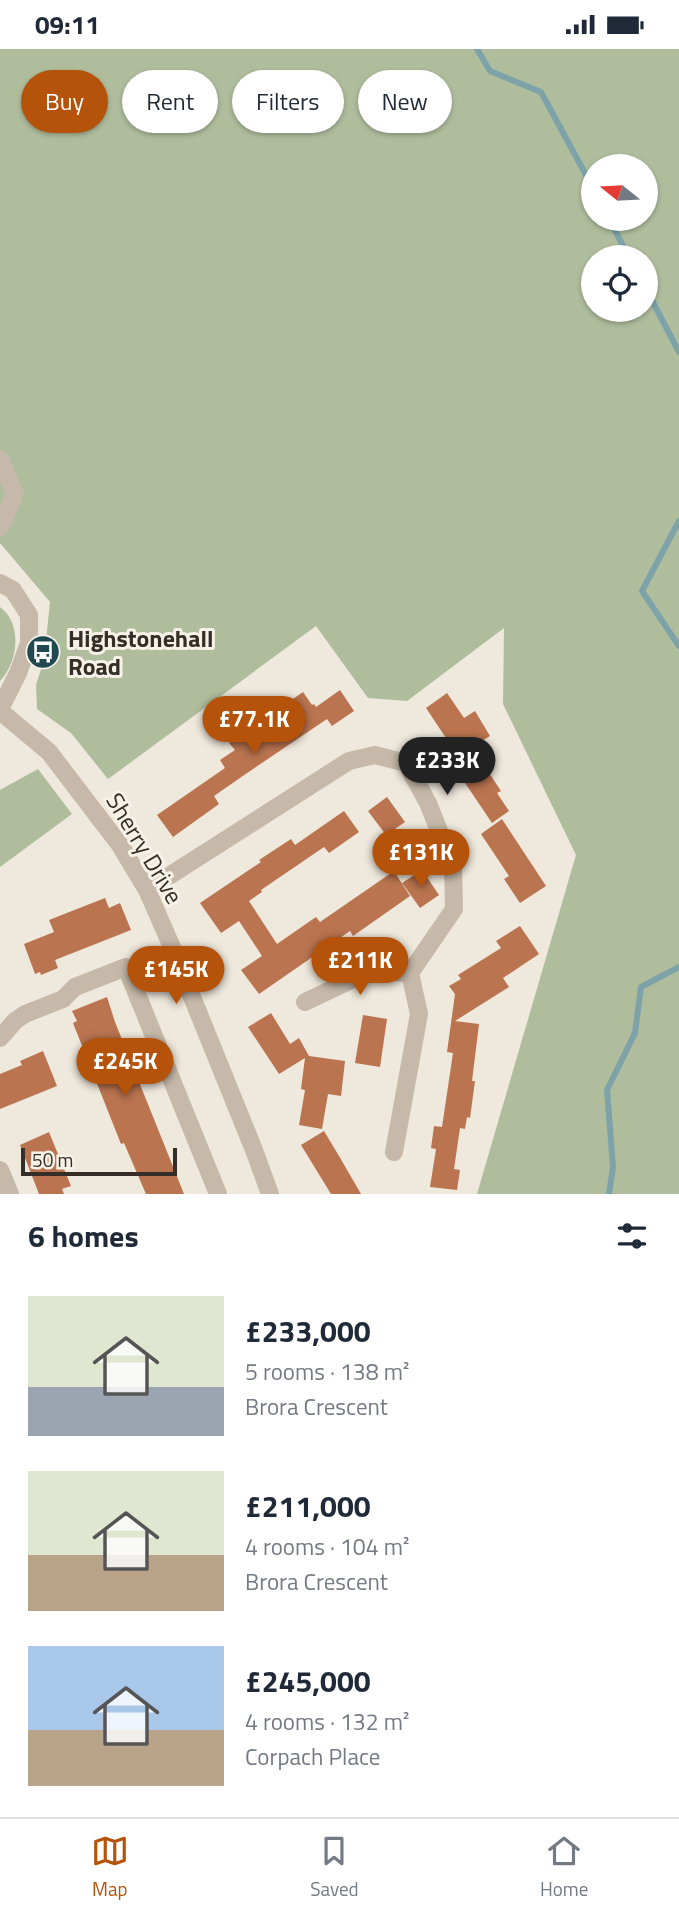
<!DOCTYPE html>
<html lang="en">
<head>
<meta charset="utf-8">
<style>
  :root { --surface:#fff; --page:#f6f6f7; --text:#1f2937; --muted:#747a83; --line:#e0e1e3; --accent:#b45309 }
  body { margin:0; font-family:"Titillium Web",sans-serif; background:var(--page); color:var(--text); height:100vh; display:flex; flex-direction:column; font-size:26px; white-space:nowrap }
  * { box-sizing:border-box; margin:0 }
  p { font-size:23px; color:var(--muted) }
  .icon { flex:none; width:38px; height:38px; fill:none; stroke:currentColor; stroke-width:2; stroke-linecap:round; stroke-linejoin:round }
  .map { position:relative; height:1145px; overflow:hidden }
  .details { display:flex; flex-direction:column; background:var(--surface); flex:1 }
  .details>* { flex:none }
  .banner { position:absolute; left:21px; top:21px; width:637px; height:63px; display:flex; gap:14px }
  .needle { width:46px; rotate:288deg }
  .fabs { position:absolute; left:581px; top:105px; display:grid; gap:14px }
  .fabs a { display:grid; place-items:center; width:77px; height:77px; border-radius:50%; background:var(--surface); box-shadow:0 2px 5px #0004; font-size:35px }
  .scale { position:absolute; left:21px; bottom:18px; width:156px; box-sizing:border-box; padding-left:7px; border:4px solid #342d28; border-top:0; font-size:19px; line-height:24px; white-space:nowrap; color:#342d28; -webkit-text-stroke:5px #f7f2e8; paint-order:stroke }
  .price { position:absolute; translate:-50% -60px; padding:0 16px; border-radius:24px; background:var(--accent); color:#fff; font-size:23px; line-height:46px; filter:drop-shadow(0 2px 4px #0008) }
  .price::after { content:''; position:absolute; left:50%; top:42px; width:21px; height:16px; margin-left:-10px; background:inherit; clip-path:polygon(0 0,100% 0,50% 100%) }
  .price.current { background:#222; color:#fff }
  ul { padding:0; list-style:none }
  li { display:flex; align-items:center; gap:21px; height:175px; padding:0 28px }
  li span { display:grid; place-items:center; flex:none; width:196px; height:140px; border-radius:0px; color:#555 }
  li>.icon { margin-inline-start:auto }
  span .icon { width:84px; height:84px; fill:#fffc; stroke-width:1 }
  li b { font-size:30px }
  h2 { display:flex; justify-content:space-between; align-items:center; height:84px; padding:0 28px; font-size:30px }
  .pill { padding:0 24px; border-radius:32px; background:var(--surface); box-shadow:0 2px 5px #0004; font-size:24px; line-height:63px }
  .pill.current { background:var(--accent); color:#fff }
  .status { display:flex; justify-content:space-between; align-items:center; height:49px; padding:0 35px; background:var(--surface); direction:ltr }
  .status svg { height:19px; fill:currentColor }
  .menu { display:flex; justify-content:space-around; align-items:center; height:98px; border-top:2px solid var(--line); background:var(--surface); font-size:19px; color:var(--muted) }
  .menu a { display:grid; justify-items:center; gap:4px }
  .menu .current { color:var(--accent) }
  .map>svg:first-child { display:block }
  .green { fill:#afbd9d; fill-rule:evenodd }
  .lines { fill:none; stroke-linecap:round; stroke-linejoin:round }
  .stream { stroke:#7da3a9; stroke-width:6 }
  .building { fill:#ba744f }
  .minor { stroke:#c6b9a9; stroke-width:18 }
  .labels { text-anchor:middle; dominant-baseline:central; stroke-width:6; stroke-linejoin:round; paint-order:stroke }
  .poi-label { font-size:24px; font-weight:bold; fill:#342d28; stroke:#f7f2e8; text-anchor:start }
  .street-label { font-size:24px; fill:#342d28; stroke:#f7f2e8 }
</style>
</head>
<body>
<div class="status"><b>09:11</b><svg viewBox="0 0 49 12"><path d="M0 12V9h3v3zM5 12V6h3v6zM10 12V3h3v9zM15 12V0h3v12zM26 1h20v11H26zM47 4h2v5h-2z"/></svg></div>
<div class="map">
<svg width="679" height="1145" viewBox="0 0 679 1145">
  <rect width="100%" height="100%" fill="#efe8dc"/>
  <path class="green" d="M 0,0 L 679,0 L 679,1145 L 477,1145 L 576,806 L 503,655 L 504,579 L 407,652 L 368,649 L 316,577 L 108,730 L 71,684 L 37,660 L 36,636 L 44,611 L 50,553 L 0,494 ZM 593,117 L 646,117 L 646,170 L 593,170 ZM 593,208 L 646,208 L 646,261 L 593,261 Z
    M 0,558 C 23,575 18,613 0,632 Z
    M 38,720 L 72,765 L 0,818 L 0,741 Z"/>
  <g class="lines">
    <path class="stream" d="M 477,0 L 490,22 L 541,43 L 593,139
      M 609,170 L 629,208
      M 646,240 L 679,303
      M 679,472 L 642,542 L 679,597
      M 609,1145 L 613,1118 L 607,1041 L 635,984 L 641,938 L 679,918"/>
  </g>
  <path class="building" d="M 340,641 L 354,662 L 332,677 L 327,670 L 250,722 L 214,747 L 219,755 L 173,788 L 157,766 L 225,719 L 220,711 L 235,701 L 229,694 L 246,682 L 252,692 L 286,668 L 280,659 L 303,643 L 312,656 L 314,655 L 316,658 Z
    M 447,644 L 464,669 L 475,662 L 490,687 L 472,698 L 501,742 L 497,744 L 509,762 L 492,774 L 459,725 L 465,721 L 459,711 L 460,710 L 426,659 Z
    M 387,748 L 405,773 L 386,786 L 368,762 Z
    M 344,762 L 359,783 L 329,804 L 324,798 L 261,841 L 262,843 L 249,852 L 277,895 L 316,868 L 320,873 L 394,822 L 410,847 L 353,887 L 350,882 L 259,945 L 241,921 L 262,907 L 239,872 L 221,884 L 200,854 L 261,813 L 259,811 L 291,790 L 295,796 Z
    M 502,770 L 546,837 L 520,854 L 504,830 L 509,827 L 481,785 Z
    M 422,821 L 439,846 L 420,859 L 402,834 Z
    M 105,849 L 109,859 L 120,854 L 131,881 L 55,911 L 58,919 L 41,926 L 40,923 L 35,925 L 24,895 L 54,883 L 49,871 Z
    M 520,877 L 539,905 L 503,929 L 509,938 L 455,972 L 479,975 L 472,1032 L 475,1032 L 470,1069 L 467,1068 L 465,1080 L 460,1079 L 454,1120 L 460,1121 L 457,1141 L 430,1138 L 436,1100 L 431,1099 L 434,1077 L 442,1078 L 453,1004 L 447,1003 L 455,945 L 449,937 L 461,930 L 458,926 L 501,899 L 496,892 Z
    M 107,948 L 115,973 L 184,1145 L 146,1145 L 124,1094 L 121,1095 L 73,974 L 77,972 L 72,962 Z
    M 271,964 L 290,995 L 299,989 L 309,1007 L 345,1012 L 341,1047 L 328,1045 L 322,1080 L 299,1076 L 305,1041 L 301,1040 L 305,1009 L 279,1025 L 248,978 Z
    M 363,966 L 387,970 L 380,1018 L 355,1014 Z
    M 43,1002 L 57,1037 L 0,1060 L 0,1025 L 22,1016 L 20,1012 Z
    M 324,1082 L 339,1107 L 361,1145 L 331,1145 L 301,1096 Z
    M 49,1083 L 71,1137 L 62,1140 L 64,1145 L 39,1145 L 20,1096 Z"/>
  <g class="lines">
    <path class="minor" d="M 0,410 L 15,445 L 0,478
      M 0,534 L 13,541 L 29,566 L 29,594 L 18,624 L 0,660
      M 0,662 L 49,703 L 120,796 L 147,841 L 171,896 L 254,1101 L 270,1145
      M 147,841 L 349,712 L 375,706 L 406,714 L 428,754 L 453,817 L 454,860 L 410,924 L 419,965 L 394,1103
      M 305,953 L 370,922 L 410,924
      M 0,989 L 15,972 L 25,965 L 63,950 L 75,938 L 126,918 L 218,1145
      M 0,1121 L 10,1145"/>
  </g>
  <defs>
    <g id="bus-disc" transform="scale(1.75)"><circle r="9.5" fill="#224951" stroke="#f7f2e8"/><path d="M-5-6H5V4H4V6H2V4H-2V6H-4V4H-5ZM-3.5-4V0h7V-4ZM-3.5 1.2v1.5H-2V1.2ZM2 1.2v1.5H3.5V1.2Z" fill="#fff"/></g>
  </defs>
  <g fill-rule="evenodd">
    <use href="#bus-disc" x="43" y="603"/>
  </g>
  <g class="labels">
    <g class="poi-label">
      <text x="68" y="589">Highstonehall<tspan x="68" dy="28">Road</tspan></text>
    </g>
    <g class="street-label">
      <text transform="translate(145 799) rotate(59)">Sherry Drive</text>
    </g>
  </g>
</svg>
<div class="fabs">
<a><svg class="needle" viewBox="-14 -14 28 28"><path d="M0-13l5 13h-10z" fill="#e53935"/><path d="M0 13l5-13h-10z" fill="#747a83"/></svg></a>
<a><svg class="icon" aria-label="locate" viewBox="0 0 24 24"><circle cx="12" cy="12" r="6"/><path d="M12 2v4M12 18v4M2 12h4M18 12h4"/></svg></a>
</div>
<div class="scale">50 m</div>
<b class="price" style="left:254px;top:707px">£77.1K</b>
<b class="price current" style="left:447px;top:748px">£233K</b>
<b class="price" style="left:421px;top:840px">£131K</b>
<b class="price" style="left:360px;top:948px">£211K</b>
<b class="price" style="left:176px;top:957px">£145K</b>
<b class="price" style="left:125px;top:1049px">£245K</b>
<div class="banner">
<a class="pill current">Buy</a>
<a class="pill">Rent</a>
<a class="pill">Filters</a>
<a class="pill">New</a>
</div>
</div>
<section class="details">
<h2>6 homes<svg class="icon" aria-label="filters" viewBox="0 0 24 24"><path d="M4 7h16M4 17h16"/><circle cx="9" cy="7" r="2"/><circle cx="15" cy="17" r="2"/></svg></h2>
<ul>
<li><span style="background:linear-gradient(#dfe7d0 65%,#9aa5b1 0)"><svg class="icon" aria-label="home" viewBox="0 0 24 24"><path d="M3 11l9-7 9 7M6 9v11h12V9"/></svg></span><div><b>£233,000</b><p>5 rooms · 138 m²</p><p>Brora Crescent</p></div></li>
<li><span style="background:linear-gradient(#dfe7d0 60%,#b9a48a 0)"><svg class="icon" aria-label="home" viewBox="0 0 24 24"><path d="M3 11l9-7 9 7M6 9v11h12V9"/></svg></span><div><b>£211,000</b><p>4 rooms · 104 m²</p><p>Brora Crescent</p></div></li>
<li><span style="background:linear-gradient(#a9c7e8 60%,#b9a48a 0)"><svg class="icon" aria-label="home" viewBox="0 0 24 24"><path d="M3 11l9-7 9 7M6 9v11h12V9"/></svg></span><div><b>£245,000</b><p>4 rooms · 132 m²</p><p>Corpach Place</p></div></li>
</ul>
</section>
<nav class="menu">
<a class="current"><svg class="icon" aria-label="map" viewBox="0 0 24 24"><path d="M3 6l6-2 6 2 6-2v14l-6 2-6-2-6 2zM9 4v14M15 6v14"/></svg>Map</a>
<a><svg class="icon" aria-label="saved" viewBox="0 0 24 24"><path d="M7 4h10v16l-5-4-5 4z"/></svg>Saved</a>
<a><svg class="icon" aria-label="home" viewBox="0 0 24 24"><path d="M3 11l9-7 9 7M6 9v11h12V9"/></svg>Home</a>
</nav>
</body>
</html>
